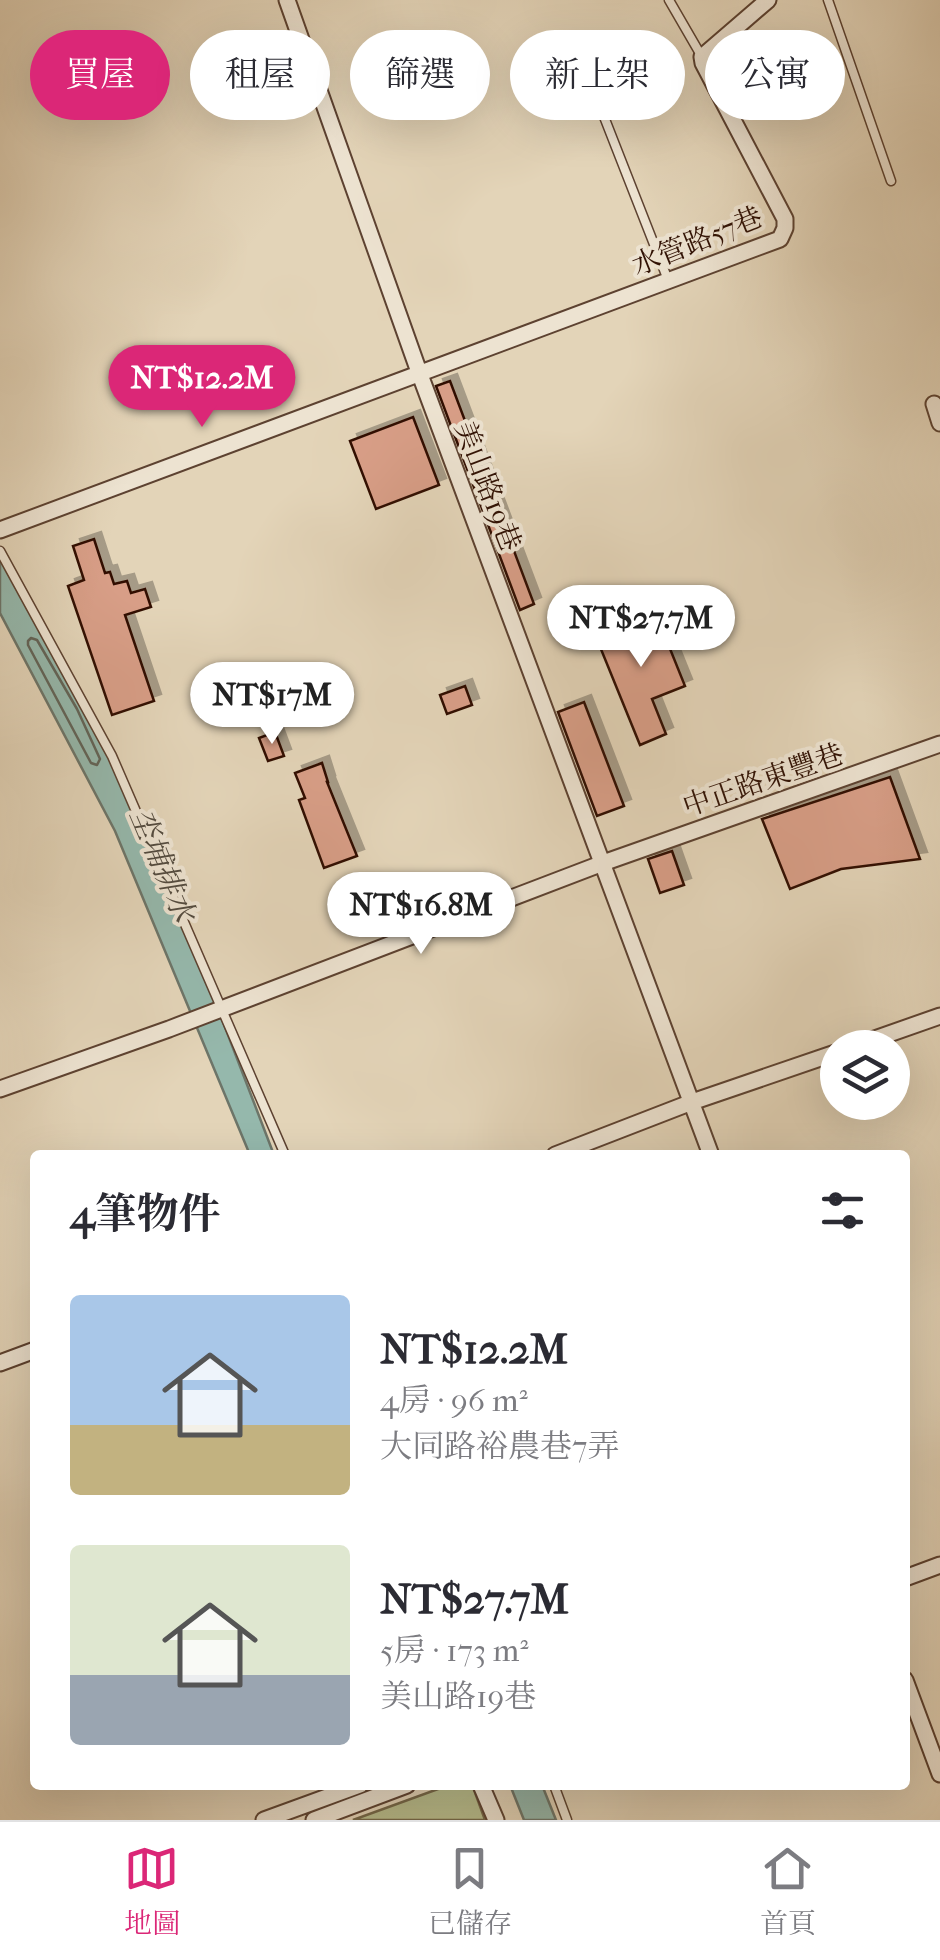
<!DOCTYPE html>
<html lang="zh-TW">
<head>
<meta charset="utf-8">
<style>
  :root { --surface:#fff; --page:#f7f7f7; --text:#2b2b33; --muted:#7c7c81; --line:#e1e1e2; --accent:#db2777 }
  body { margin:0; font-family:"IM FELL French Canon","Noto Serif TC",serif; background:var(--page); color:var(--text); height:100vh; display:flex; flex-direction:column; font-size:38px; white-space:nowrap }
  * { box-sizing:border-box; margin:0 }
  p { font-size:32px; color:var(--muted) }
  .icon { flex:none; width:55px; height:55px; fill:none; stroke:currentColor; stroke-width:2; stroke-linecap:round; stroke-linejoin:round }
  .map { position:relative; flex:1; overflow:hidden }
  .side { position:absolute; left:30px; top:1150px; width:880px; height:640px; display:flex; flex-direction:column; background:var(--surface); border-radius:10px; box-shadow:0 10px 40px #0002 }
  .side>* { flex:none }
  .banner { position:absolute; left:30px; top:30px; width:880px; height:90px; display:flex; gap:20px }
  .controls { position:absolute; left:820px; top:1030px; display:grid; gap:20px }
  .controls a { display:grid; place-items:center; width:90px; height:90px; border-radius:50%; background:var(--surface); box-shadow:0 10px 40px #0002; font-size:50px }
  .price { position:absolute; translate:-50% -85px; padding:0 22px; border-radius:35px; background:#fff; color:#222; font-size:32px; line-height:65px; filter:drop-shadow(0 2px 5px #0008) }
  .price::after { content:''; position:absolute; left:50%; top:60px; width:30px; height:22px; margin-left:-15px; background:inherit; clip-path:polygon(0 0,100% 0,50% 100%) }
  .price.active { background:var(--accent); color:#fff }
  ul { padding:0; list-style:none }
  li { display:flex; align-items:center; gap:30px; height:250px; padding:0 40px }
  li span { display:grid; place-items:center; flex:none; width:280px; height:200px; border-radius:10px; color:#555 }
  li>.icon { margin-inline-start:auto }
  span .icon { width:120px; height:120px; fill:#fffc; stroke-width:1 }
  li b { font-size:42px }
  h2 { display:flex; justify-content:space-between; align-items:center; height:120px; padding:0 40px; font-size:42px }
  .tag { padding:0 35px; border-radius:45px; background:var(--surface); box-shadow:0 10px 40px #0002; font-size:35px; line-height:90px }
  .tag.active { background:var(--accent); color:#fff }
  .tab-bar { display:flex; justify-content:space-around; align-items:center; height:140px; border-top:2px solid var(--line); background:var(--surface); font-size:28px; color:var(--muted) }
  .tab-bar a { display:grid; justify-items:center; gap:5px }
  .tab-bar .active { color:var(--accent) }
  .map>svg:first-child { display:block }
  .green { fill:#b6bc8d; stroke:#736648; stroke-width:2.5 }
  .water { fill:#95b8ac; stroke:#6d7569; stroke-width:2.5 }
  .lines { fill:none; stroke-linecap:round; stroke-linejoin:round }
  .shore { stroke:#626458; stroke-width:2.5 }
  .building { fill:#d89e87; stroke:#301104; stroke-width:2.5; filter:url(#shadow) }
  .lane-casing { stroke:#5d4231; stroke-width:11 }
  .street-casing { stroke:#5d4231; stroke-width:19 }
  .lane { stroke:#ede3d1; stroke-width:8 }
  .street { stroke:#ede3d1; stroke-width:15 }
  .labels { text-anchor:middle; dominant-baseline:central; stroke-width:8; stroke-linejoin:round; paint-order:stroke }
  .street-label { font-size:28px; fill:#301104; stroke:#ede3d1 }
  .water-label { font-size:30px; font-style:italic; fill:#534b3f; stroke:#ede3d1 }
</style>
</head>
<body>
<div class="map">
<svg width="940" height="1820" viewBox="0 0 940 1820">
  <defs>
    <filter id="shadow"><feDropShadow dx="7" dy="-7" stdDeviation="0" flood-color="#0004"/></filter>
  </defs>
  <rect width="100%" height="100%" fill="#e3d4b8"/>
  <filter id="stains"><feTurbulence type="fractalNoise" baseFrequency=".002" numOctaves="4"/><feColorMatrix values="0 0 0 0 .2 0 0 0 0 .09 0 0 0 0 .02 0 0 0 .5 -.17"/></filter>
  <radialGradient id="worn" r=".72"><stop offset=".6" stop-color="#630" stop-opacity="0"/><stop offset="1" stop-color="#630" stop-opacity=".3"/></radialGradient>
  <path class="green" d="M 449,1785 L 473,1787 L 485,1820 L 353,1820 Z"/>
  <path class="water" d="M 0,558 L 87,704 L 200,962 L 274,1155 L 250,1155 L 115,831 L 0,613 Z
    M 510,1785 L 542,1785 L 556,1820 L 524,1820 Z"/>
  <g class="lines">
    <path class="shore" d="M 31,638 L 37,640 L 77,709 L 100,759 L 97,765 L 91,763 L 28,645 L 28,641 Z"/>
  </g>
  <path class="building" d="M 450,381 L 534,604 L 520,610 L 436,386 Z
    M 413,417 L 439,485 L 376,509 L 350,441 Z
    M 94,539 L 105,573 L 110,572 L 114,584 L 127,581 L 131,593 L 145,589 L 151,607 L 125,615 L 154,701 L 112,715 L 68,586 L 84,580 L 73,546 Z
    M 654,609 L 685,686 L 652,699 L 666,734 L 640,745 L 594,632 Z
    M 465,686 L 472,705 L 447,714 L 440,695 Z
    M 584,702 L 624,806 L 597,816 L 558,712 Z
    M 275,732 L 284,756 L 268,761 L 259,738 Z
    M 322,763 L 328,782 L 327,782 L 357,856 L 324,868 L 299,800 L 305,798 L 295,773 Z
    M 890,777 L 920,859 L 841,869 L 790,889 L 762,819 Z
    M 672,851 L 684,885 L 660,893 L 648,859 Z"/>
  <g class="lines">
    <g class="lane-casing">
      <path id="lane" d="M 669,0 L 702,57
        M 828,0 L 891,181
        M 601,109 L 668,280
        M 0,551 L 112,756 L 285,1155
        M 554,1785 L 567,1820"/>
    </g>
    <g class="street-casing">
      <path id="street" d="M 287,0 L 419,372 L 711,1155
        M 934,404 L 940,423
        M 0,530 L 780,239 L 785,228 L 785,219 L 703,63 L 702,57 L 768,0
        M 849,1048 L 940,1016
        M 0,1089 L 169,1029 L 603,863 L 940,744
        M 555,1155 L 692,1102 L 838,1052
        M 0,1363 L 35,1350
        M 905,1578 L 940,1565
        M 905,1680 L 940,1774
        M 481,1785 L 496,1820
        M 264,1820 L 360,1785
        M 314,1820 L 407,1785"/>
    </g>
    <use href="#lane" class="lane"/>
    <use href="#street" class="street"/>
  </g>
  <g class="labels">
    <g class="street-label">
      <text transform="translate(697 241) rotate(-22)">水管路57巷</text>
      <text transform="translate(488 486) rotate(69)">美山路19巷</text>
      <text transform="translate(763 780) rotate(-19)">中正路東豐巷</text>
    </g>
    <g class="water-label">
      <text transform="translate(162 865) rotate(67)">坔埔排水</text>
    </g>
  </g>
  <rect width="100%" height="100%" filter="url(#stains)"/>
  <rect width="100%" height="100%" fill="url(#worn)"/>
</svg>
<div class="controls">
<a><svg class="icon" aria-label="layers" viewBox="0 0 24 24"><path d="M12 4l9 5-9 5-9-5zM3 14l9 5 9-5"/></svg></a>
</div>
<b class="price active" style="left:202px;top:430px">NT$12.2M</b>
<b class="price" style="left:641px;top:670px">NT$27.7M</b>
<b class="price" style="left:272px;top:747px">NT$17M</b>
<b class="price" style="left:421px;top:957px">NT$16.8M</b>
<div class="banner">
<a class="tag active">買屋</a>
<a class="tag">租屋</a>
<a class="tag">篩選</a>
<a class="tag">新上架</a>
<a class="tag">公寓</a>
</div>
<section class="side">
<h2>4筆物件<svg class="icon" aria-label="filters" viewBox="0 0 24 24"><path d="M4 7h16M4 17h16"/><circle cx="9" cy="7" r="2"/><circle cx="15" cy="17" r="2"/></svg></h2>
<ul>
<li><span style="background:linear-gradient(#a9c7e8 65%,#c2b280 0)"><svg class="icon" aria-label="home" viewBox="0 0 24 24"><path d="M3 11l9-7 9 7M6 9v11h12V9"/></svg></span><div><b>NT$12.2M</b><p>4房 · 96 m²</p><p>大同路裕農巷7弄</p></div></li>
<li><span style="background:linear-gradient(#dfe7d0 65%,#9aa5b1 0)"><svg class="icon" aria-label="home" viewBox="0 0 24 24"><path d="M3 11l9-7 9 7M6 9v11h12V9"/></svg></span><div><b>NT$27.7M</b><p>5房 · 173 m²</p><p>美山路19巷</p></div></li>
</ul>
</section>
</div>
<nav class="tab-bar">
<a class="active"><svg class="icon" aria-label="map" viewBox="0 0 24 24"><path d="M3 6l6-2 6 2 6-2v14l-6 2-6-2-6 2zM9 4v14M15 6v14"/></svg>地圖</a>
<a><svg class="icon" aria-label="saved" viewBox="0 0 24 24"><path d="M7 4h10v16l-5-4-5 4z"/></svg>已儲存</a>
<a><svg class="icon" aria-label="home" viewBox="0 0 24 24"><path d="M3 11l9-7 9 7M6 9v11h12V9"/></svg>首頁</a>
</nav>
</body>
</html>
